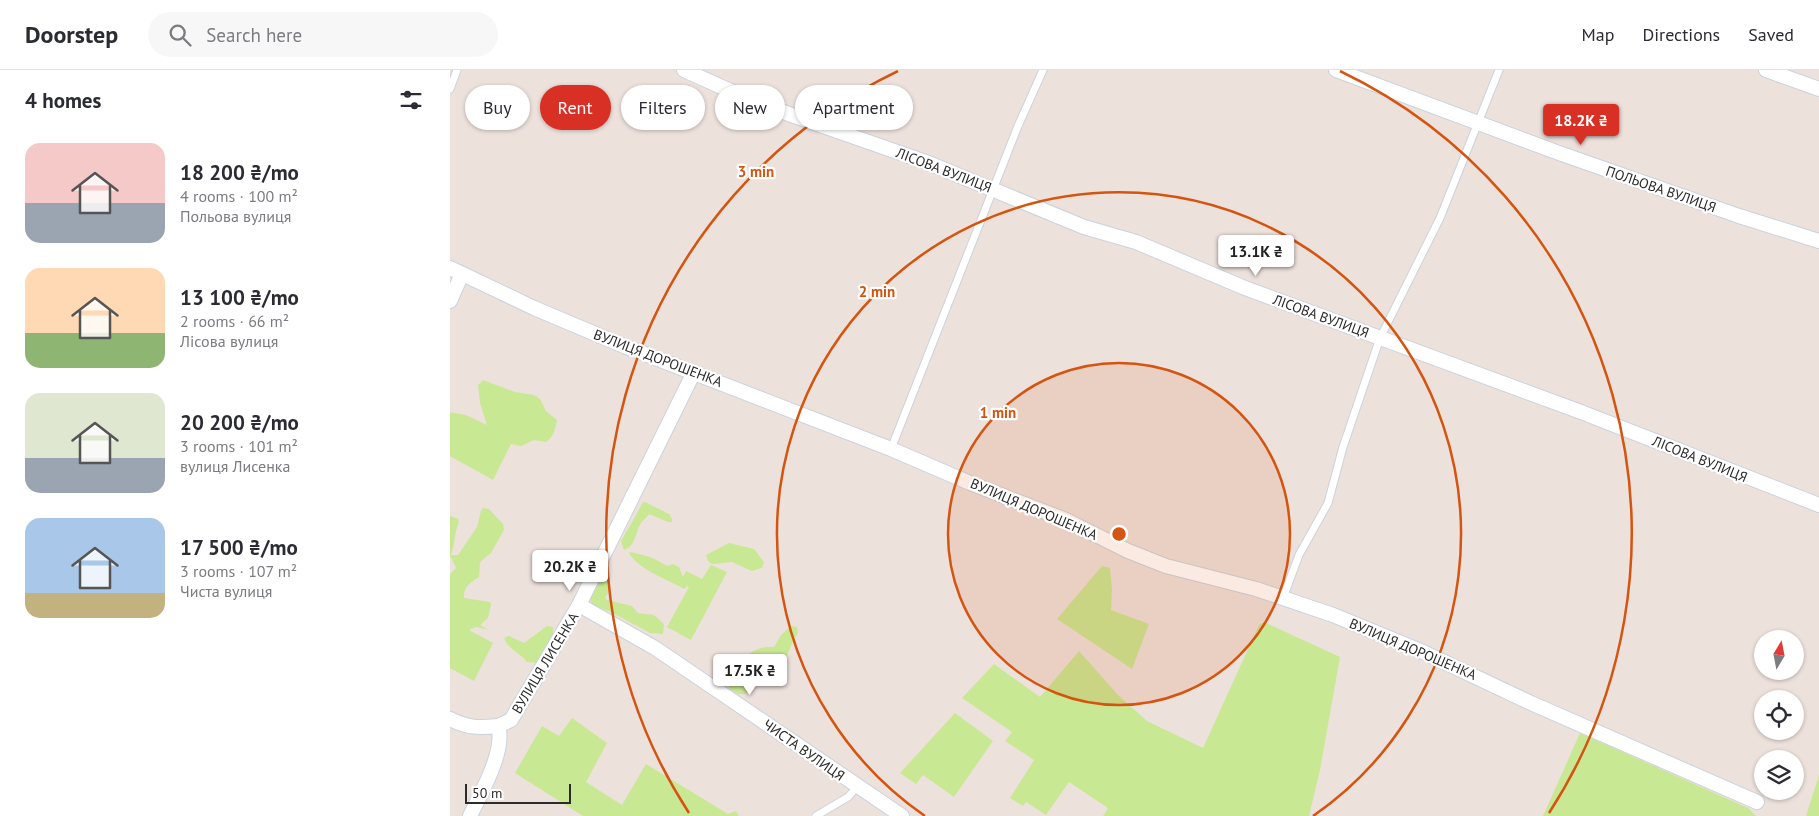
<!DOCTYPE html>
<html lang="en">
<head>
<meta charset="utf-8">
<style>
  :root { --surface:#fff; --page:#f7f7f7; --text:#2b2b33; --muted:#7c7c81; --line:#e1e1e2; --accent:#d93025 }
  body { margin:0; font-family:"PT Sans",sans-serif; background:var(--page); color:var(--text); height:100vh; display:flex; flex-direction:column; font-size:19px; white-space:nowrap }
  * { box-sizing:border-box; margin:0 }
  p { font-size:16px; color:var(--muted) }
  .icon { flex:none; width:28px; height:28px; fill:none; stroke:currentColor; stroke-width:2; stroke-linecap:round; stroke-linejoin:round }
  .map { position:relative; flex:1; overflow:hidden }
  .details { display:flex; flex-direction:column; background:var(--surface); width:450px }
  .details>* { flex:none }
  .hud { position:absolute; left:15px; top:15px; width:475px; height:45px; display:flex; gap:10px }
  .needle { width:32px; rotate:10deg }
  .controls { position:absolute; left:1304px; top:560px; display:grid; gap:10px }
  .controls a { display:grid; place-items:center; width:50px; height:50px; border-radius:50%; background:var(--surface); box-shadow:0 1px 4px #0004; font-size:25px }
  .scale { position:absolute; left:15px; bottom:12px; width:106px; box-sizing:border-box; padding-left:5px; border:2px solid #2b2b2b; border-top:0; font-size:14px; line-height:18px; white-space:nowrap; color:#2b2b2b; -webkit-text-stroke:4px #fff; paint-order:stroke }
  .price { position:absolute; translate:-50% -42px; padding:0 11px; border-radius:5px; background:#fff; color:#222; font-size:16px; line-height:32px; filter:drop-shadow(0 1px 2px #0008) }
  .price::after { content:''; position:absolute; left:50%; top:30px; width:15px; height:11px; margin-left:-8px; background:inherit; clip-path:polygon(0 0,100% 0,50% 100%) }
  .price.active { background:var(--accent); color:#fff }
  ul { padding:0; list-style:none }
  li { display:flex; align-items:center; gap:15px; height:125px; padding:0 25px }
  li span { display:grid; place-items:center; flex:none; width:140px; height:100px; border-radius:15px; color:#555 }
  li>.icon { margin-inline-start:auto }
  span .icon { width:60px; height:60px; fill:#fffc; stroke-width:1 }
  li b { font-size:21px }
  h2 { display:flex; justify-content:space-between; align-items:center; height:60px; padding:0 25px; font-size:21px }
  .tag { padding:0 18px; border-radius:22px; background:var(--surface); box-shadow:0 1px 4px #0004; font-size:18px; line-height:45px }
  .tag.active { background:var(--accent); color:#fff }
  header { display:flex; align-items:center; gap:30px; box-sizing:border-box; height:70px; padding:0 25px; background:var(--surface); border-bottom:1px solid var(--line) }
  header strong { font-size:24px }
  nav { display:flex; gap:28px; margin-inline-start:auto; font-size:18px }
  .search { width:350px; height:45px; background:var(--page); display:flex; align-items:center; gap:12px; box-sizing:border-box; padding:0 18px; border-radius:28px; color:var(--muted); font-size:19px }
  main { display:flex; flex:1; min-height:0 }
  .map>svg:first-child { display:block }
  .green { fill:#c9e894 }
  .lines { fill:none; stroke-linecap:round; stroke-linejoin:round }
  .lane-casing { stroke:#cad3dd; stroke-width:9 }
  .street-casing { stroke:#cad3dd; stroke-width:16 }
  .lane { stroke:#fff; stroke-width:7 }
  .street { stroke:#fff; stroke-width:14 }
  .ring { fill:none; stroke:#d5540f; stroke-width:2.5 }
  .labels { text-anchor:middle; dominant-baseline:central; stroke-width:4.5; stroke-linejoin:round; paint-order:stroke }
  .street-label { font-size:14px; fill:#2b2b2b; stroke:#fff }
  .centre { fill:#d5540f; stroke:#fff; stroke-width:2.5 }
  .ring-label { font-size:15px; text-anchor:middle; font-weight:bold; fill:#d5540f; stroke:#fff; stroke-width:4.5; stroke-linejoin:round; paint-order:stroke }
</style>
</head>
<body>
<header>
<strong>Doorstep</strong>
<div class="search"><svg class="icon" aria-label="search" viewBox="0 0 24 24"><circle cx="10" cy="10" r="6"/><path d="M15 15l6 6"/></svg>Search here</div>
<nav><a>Map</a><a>Directions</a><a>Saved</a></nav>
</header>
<main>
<section class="details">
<h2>4 homes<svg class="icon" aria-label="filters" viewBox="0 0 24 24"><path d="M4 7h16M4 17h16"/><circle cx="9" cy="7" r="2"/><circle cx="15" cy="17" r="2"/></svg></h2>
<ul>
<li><span style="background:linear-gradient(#f6c9c9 60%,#9aa5b1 0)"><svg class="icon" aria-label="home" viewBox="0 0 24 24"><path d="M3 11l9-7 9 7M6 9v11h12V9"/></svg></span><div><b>18 200 ₴/mo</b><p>4 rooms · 100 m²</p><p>Польова вулиця</p></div></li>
<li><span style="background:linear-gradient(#ffd9b3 65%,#8fb573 0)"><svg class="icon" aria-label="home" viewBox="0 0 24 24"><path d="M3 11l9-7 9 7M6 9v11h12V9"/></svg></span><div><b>13 100 ₴/mo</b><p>2 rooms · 66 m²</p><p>Лісова вулиця</p></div></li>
<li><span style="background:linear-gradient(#dfe7d0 65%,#9aa5b1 0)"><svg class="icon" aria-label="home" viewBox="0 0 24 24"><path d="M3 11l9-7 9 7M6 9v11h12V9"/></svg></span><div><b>20 200 ₴/mo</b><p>3 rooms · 101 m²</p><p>вулиця Лисенка</p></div></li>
<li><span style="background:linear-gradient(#a9c7e8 75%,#c2b280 0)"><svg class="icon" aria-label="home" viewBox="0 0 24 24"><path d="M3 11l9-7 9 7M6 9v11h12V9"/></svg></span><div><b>17 500 ₴/mo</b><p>3 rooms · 107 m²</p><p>Чиста вулиця</p></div></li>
</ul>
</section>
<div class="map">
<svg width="1369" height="746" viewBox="0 0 1369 746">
  <rect width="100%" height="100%" fill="#ede1dc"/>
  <path class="green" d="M 33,310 L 65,322 L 84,325 L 90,329 L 96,341 L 107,350 C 105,360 104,366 96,372 L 84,370 L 71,376 L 61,374 L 43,410 L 0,386 L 0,342 L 16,345 L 37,355 L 30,333 L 28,315 Z
    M 195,432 L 219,444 L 222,449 L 222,452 L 218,452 L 199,444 C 197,447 193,450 191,453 C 185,463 186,476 174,480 L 171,471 C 178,458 186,447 192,433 Z
    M 33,438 L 39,439 L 53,454 L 54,460 L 41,483 L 30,492 L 29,507 C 20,513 13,517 14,528 L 40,532 L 41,535 L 38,548 L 30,555 L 39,560 L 26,557 L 19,560 L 43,573 L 24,611 L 0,598 L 0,504 L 6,498 L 1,487 L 0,487 L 0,446 L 8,449 L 9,452 C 4,463 5,474 1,485 L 8,485 L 27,457 L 31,441 Z
    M 279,473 L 304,479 L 314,492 L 312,498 L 302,501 L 282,492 L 262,494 L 258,491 L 256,485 Z
    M 179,482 C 193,484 205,488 217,496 L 223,494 L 229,497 L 233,507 L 236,501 L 252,509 L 261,495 L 277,502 L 241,570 L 217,557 L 239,517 L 236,516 L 235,519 C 220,511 185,498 179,482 Z
    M 652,496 L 660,498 L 662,519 L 661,540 L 699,554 L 682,599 L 607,549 Z
    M 152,506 L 155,507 C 158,517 161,519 155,528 L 157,530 L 182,536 L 188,543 L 204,545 L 214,554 L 213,564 L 200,563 L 161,542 L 142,535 L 139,525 L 144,521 Z
    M 814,552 L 890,587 L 870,700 L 859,746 L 653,746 L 658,738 L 619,712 L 596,745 L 576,732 L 573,736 L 560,728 L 584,690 L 555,671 L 562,662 L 512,628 L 544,594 L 590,627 L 629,581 L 668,625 L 697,651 L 753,678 L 809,555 Z
    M 97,556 L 103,557 L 103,567 L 87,593 L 77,592 C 70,583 58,579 54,568 L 59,566 L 74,573 Z
    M 341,556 L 347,557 L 348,563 C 334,583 343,594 314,599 L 310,612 L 295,624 L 288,624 L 280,619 L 276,610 C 279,601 298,582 308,579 C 313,577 319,577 324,577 L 331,565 Z
    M 505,643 L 543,671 L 504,727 L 473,705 L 466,714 L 450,703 Z
    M 122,648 L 157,673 L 136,712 L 172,735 L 196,694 L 278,744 L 286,741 L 289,746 L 133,746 L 65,703 L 92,656 L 109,666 Z
    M 1130,663 L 1298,738 L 1306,746 L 1093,746 Z
    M 1369,705 L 1369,746 L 1356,746 Z"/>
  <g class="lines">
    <g class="lane-casing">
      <path id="lane" d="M 0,19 L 7,0
        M 441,379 L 568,56 L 593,0
        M 833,528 L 849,485 L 878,433 L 893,377 L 930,268 L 990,148 L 1049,0
        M 366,746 L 398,727 L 407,717"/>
    </g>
    <g class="street-casing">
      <path id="street" d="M 234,0 L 292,26 L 344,46 L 476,92 L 634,157 L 686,172 L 795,218 L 1131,342 L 1369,435
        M 886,0 L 1109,83 L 1289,146 L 1369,171
        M 1316,0 L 1369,19
        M 0,198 L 84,238 L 174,276 L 441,379 L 520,413 L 616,450 L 678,481 L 716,496 L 806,519 L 883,545 L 973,582 L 1081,633 L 1307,732
        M 0,231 L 12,204
        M 129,535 L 205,578 L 452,746
        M 0,649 C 18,658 28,658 48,656
        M 20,746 C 31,723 56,680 48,656 L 61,650 L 129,535 L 244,302"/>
    </g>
    <use href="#lane" class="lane"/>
    <use href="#street" class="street"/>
  </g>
  <circle cx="669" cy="464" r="171" fill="#d5540f" fill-opacity=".12"/>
  <g class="ring">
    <circle cx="669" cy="464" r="171"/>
    <path d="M475 746A342 342 0 1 1 863 746"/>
    <path d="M239 743A513 513 0 0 1 448 1M890 1A513 513 0 0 1 1099 743"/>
  </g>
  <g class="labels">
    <g class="street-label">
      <text transform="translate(494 100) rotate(21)">ЛІСОВА ВУЛИЦЯ</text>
      <text transform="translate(1211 119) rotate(19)">ПОЛЬОВА ВУЛИЦЯ</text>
      <text transform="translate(871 246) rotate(20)">ЛІСОВА ВУЛИЦЯ</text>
      <text transform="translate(208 288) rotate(21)">ВУЛИЦЯ ДОРОШЕНКА</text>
      <text transform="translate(1250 389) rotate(22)">ЛІСОВА ВУЛИЦЯ</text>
      <text transform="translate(584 439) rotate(23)">ВУЛИЦЯ ДОРОШЕНКА</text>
      <text transform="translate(963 579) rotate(23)">ВУЛИЦЯ ДОРОШЕНКА</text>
      <text transform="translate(95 593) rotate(-59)">ВУЛИЦЯ ЛИСЕНКА</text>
      <text transform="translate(354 680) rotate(35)">ЧИСТА ВУЛИЦЯ</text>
    </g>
  </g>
  <circle cx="669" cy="464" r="8" class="centre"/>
  <g class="ring-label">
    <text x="306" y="107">3 min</text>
    <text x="427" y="227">2 min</text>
    <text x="548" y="348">1 min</text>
  </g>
</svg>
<div class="controls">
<a><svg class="needle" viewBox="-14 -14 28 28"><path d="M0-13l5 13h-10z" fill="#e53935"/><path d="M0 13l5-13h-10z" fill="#7c7c81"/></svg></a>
<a><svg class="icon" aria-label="locate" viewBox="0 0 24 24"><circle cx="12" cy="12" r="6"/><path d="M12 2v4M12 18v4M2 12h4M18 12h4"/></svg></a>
<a><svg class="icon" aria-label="layers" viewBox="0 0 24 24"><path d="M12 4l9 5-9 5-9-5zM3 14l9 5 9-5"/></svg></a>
</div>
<div class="scale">50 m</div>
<b class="price active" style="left:1131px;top:76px">18.2K ₴</b>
<b class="price" style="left:806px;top:207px">13.1K ₴</b>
<b class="price" style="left:120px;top:522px">20.2K ₴</b>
<b class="price" style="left:300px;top:626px">17.5K ₴</b>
<div class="hud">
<a class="tag">Buy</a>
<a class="tag active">Rent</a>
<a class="tag">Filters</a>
<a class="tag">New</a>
<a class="tag">Apartment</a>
</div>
</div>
</main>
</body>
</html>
